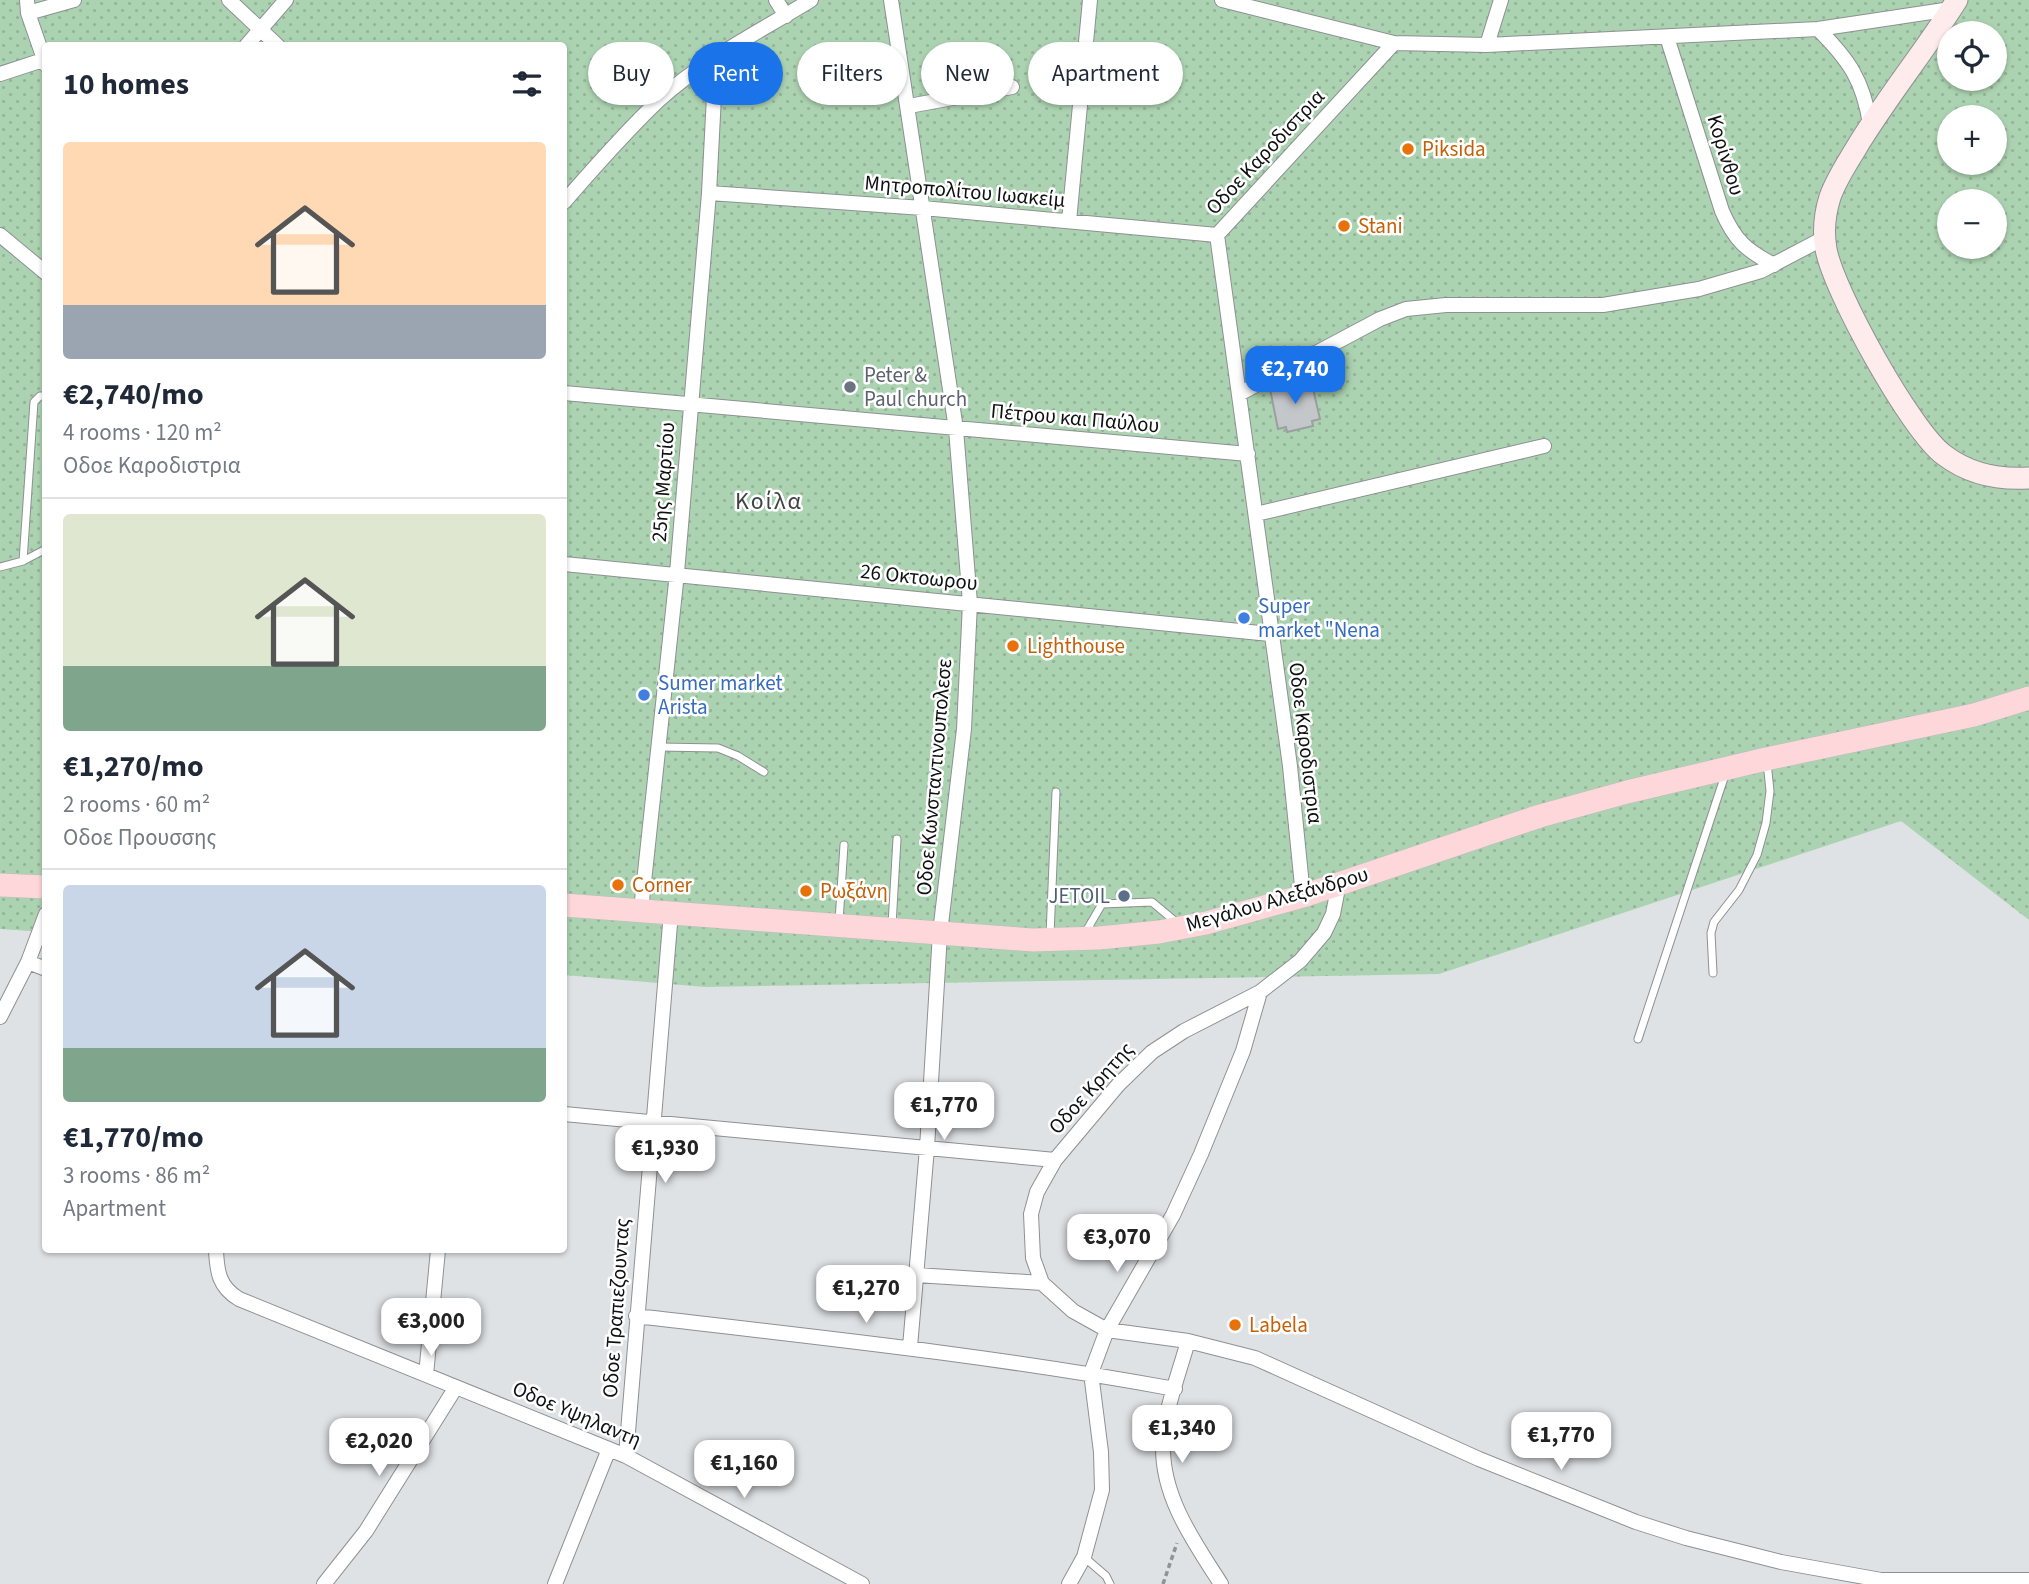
<!DOCTYPE html>
<html lang="en">
<head>
<meta charset="utf-8">
<style>
  :root { --surface:#fff; --page:#f6f6f7; --text:#1f2937; --muted:#747a83; --line:#e0e1e3; --accent:#1a73e8 }
  body { margin:0; font-family:"Source Sans 3",sans-serif; background:var(--page); color:var(--text); height:100vh; display:flex; flex-direction:column; font-size:26px; white-space:nowrap }
  * { box-sizing:border-box; margin:0 }
  p { font-size:23px; color:var(--muted) }
  .icon { flex:none; width:38px; height:38px; fill:none; stroke:currentColor; stroke-width:2; stroke-linecap:round; stroke-linejoin:round }
  .map { position:relative; flex:1; overflow:hidden }
  .drawer { position:absolute; left:42px; top:42px; width:525px; height:1211px; display:flex; flex-direction:column; background:var(--surface); border-radius:7px; box-shadow:0 2px 5px #0004 }
  .drawer>* { flex:none }
  .guide { position:absolute; left:588px; top:42px; width:665px; height:63px; display:flex; gap:14px }
  .buttons { position:absolute; left:1937px; top:21px; display:grid; gap:14px }
  .buttons a { display:grid; place-items:center; width:70px; height:70px; border-radius:50%; background:var(--surface); box-shadow:0 2px 5px #0004; font-size:35px }
  .price { position:absolute; translate:-50% -60px; padding:0 16px; border-radius:14px; background:#fff; color:#222; font-size:23px; line-height:46px; filter:drop-shadow(0 2px 4px #0008) }
  .price::after { content:''; position:absolute; left:50%; top:42px; width:21px; height:16px; margin-left:-10px; background:inherit; clip-path:polygon(0 0,100% 0,50% 100%) }
  .price.selected { background:var(--accent); color:#fff }
  ul { padding:0; list-style:none }
  li { display:grid; align-content:center; gap:14px; height:371px; padding:0 21px }
  li+li { border-top:2px solid var(--line) }
  li span { display:grid; place-items:center; height:217px; border-radius:7px; color:#555 }
  li>.icon { margin-inline-start:auto }
  span .icon { width:126px; height:126px; fill:#fffc; stroke-width:1 }
  li b { font-size:30px }
  h2 { display:flex; justify-content:space-between; align-items:center; height:84px; padding:0 21px; font-size:30px }
  .chip { padding:0 24px; border-radius:32px; background:var(--surface); box-shadow:0 2px 5px #0004; font-size:24px; line-height:63px }
  .chip.selected { background:var(--accent); color:#fff }
  .map>svg:first-child { display:block }
  .park { fill:url(#park-dots); fill-rule:evenodd }
  .building { fill:#c4c7ca; stroke:#9c9fa2; stroke-width:2 }
  .lines { fill:none; stroke-linecap:round; stroke-linejoin:round }
  .lane-casing { stroke:#8e9093; stroke-width:9 }
  .street-casing { stroke:#8e9093; stroke-width:16 }
  .secondary-casing { stroke:#8e9093; stroke-width:23 }
  .primary-casing { stroke:#bcbcbc; stroke-width:24 }
  .path { stroke:#909295; stroke-width:3.5; stroke-dasharray:5 3.5; stroke-linecap:butt }
  .lane { stroke:#fff; stroke-width:7 }
  .street { stroke:#fff; stroke-width:14 }
  .secondary { stroke:#feebec; stroke-width:21 }
  .primary { stroke:#fdd7d9; stroke-width:23 }
  .food-dot { fill:#e8710a; stroke:#fff; stroke-width:2.5 }
  .worship-dot { fill:#6b7280; stroke:#fff; stroke-width:2.5 }
  .shop-dot { fill:#3f7fe0; stroke:#fff; stroke-width:2.5 }
  .service-dot { fill:#5c6f8a; stroke:#fff; stroke-width:2.5 }
  .labels { text-anchor:middle; dominant-baseline:central; stroke-width:5; stroke-linejoin:round; paint-order:stroke }
  .food-label { font-size:21px; fill:#c56008; stroke:#fff; text-anchor:start }
  .street-label { font-size:21px; fill:#0f1011; stroke:#fff }
  .worship-label { font-size:21px; fill:#5b616d; stroke:#fff; text-anchor:start }
  .shop-label { font-size:21px; fill:#366cbe; stroke:#fff; text-anchor:start }
  .service-label { font-size:21px; fill:#4e5e75; stroke:#fff; text-anchor:end }
  .quarter-label { font-size:24px; letter-spacing:2px; fill:#414346; stroke:#fff }
</style>
</head>
<body>
<div class="map">
<svg width="2029" height="1584" viewBox="0 0 2029 1584">
  <defs>
    <pattern id="park-dots" width="8" height="8" patternUnits="userSpaceOnUse" patternTransform="scale(1.75)"><rect width="8" height="8" fill="#acd3b1"/><path d="M2 2h.1M6 6h.1" fill="none" stroke="#93b497" stroke-width="1.8" stroke-linecap="round"/></pattern>
  </defs>
  <rect width="100%" height="100%" fill="#dfe2e5"/>
  <path class="park" d="M 0,0 L 2029,0 L 2029,920 L 1901,821 L 1439,974 L 705,987 L 564,975 L 564,46 L 46,46 L 45,932 L 0,929 ZM 1950,33 L 1995,33 L 1995,79 L 1950,79 ZM 1950,117 L 1995,117 L 1995,163 L 1950,163 ZM 1950,201 L 1995,201 L 1995,247 L 1950,247 Z"/>
  <path class="building" d="M 1311,380 L 1320,419 L 1312,421 L 1313,426 L 1287,432 L 1286,427 L 1278,429 L 1270,389 Z"/>
  <g class="lines">
    <g class="lane-casing">
      <path id="lane" d="M 23,561 L 34,402 L 40,396 L 46,396
        M 0,567 L 23,561 L 46,549
        M 659,747 L 718,748 L 738,756 L 764,772
        M 839,921 L 844,845
        M 892,925 L 897,839
        M 1085,933 L 1102,904 L 1152,902 L 1176,922
        M 1050,935 L 1056,792
        M 1713,973 L 1711,933 L 1714,922 L 1739,890 L 1757,855 L 1766,823 L 1770,791 L 1767,762
        M 1638,1039 L 1726,772
        M 1084,1557 L 1106,1576 L 1110,1584"/>
    </g>
    <g class="street-casing">
      <path id="street" d="M 27,0 L 28,13 L 46,65
        M 229,0 L 278,46
        M 776,0 L 786,16
        M 891,0 L 956,429 L 970,603 L 964,729 L 940,933 L 927,1148 L 910,1347
        M 1222,0 L 1394,43 L 1487,45 L 1818,29 L 1951,9
        M 28,13 L 74,0
        M 1818,29 C 1849,60 1863,80 1870,124
        M 1667,37 L 1722,211 C 1735,241 1746,250 1774,265
        M 1487,45 L 1501,0
        M 246,46 L 286,0
        M 0,74 L 43,60
        M 909,106 L 1012,87
        M 709,193 L 923,208 L 1217,235
        M 564,202 C 594,168 625,132 659,100 C 704,59 759,32 811,0
        M 1069,221 L 1090,0
        M 0,235 L 46,273
        M 1217,235 L 1290,766 L 1303,896
        M 1217,235 L 1394,43
        M 564,393 L 1248,454
        M 1239,394 L 1380,319 L 1406,309 L 1446,305 L 1603,305 L 1699,289 L 1761,271 L 1824,238
        M 1256,514 L 1544,446
        M 564,564 L 1270,634
        M 1339,883 L 1333,914 L 1324,933 L 1300,961 L 1260,992 L 1184,1031 L 1152,1052 L 1118,1085 L 1055,1160 L 1037,1192 L 1031,1214 L 1033,1258 L 1042,1283 L 1073,1311 L 1107,1330 L 1188,1341 L 1255,1358 L 1479,1459 L 1636,1522 L 1686,1538 L 1781,1562 L 1881,1580 L 2029,1580
        M 641,910 L 677,573 L 709,193 L 716,57
        M 28,962 L 46,969
        M 0,1017 L 28,962 L 46,914
        M 564,1114 L 1055,1160
        M 216,1250 C 217,1272 219,1287 239,1299 L 626,1456 L 862,1584
        M 916,1275 L 1042,1283
        M 636,1316 C 816,1337 996,1356 1175,1389
        M 1188,1341 C 1179,1374 1164,1411 1163,1446 C 1162,1498 1195,1543 1221,1584
        M 426,1375 L 438,1250
        M 626,1456 L 671,912
        M 324,1584 L 366,1531 L 456,1387
        M 555,1584 L 609,1449
        M 1069,1584 L 1084,1557 L 1102,1490 L 1101,1452 L 1091,1373 L 1107,1330 L 1173,1215 L 1201,1154 L 1243,1051 L 1260,992"/>
    </g>
    <g class="secondary-casing">
      <path id="secondary" d="M 1957,0 C 1925,51 1886,98 1855,150 C 1846,165 1836,180 1830,197 C 1825,213 1823,232 1826,249 C 1833,290 1911,431 1944,455 C 1969,474 1998,480 2029,478"/>
    </g>
    <g class="primary-casing">
      <path id="primary" d="M 0,885 L 46,887
        M 564,905 L 1033,940 L 1099,938 L 1159,932 L 1206,923 L 1303,896 L 1540,816 L 1627,792 L 1766,759 L 1974,715 L 2029,698"/>
    </g>
    <path class="path" d="M 1163,1584 L 1177,1543"/>
    <use href="#lane" class="lane"/>
    <use href="#street" class="street"/>
    <use href="#secondary" class="secondary"/>
    <use href="#primary" class="primary"/>
  </g>
  <g class="food-dot">
    <circle cx="1408" cy="149" r="7"/>
    <circle cx="1344" cy="226" r="7"/>
    <circle cx="1013" cy="646" r="7"/>
    <circle cx="618" cy="885" r="7"/>
    <circle cx="806" cy="891" r="7"/>
    <circle cx="1235" cy="1325" r="7"/>
  </g>
  <circle class="worship-dot" cx="850" cy="387" r="7"/>
  <g class="shop-dot">
    <circle cx="1244" cy="618" r="7"/>
    <circle cx="644" cy="695" r="7"/>
  </g>
  <circle class="service-dot" cx="1124" cy="896" r="7"/>
  <g class="labels">
    <g class="food-label">
      <text x="1422" y="149">Piksida</text>
      <text x="1358" y="226">Stani</text>
      <text x="1027" y="646">Lighthouse</text>
      <text x="632" y="885">Corner</text>
      <text x="820" y="891">Ρωξάνη</text>
      <text x="1249" y="1325">Labela</text>
    </g>
    <g class="street-label">
      <text transform="translate(1265 152) rotate(-47)">Oδοε Καροδιστρια</text>
      <text transform="translate(1726 155) rotate(73)">Κορίνθου</text>
      <text transform="translate(965 191) rotate(5)">Μητροπολίτου Ιωακείμ</text>
      <text transform="translate(1075 418) rotate(5)">Πέτρου και Παύλου</text>
      <text transform="translate(663 482) rotate(-86)">25ης Μαρτίου</text>
      <text transform="translate(919 577) rotate(6)">26 Οκτοωρου</text>
      <text transform="translate(1306 743) rotate(83)">Oδοε Καροδιστρια</text>
      <text transform="translate(934 777) rotate(-85)">Oδοε Κωνσταντινουπολεσε</text>
      <text transform="translate(1277 899) rotate(-16)">Μεγάλου Αλεξάνδρου</text>
      <text transform="translate(1091 1088) rotate(-48)">Oδοε Κρητης</text>
      <text transform="translate(616 1308) rotate(-86)">Oδοε Τραπιεζουντας</text>
      <text transform="translate(577 1414) rotate(23)">Oδοε Υψηλαντη</text>
    </g>
    <g class="worship-label">
      <text x="864" y="375">Peter &amp;<tspan x="864" dy="24">Paul church</tspan></text>
    </g>
    <g class="shop-label">
      <text x="1258" y="606">Super<tspan x="1258" dy="24">market "Nena</tspan></text>
      <text x="658" y="683">Sumer market<tspan x="658" dy="24">Arista</tspan></text>
    </g>
    <g class="service-label">
      <text x="1110" y="896">JETOIL</text>
    </g>
    <g class="quarter-label">
      <text x="769" y="501">Κοίλα</text>
    </g>
  </g>
</svg>
<div class="buttons">
<a><svg class="icon" aria-label="locate" viewBox="0 0 24 24"><circle cx="12" cy="12" r="6"/><path d="M12 2v4M12 18v4M2 12h4M18 12h4"/></svg></a>
<a>+</a>
<a>−</a>
</div>
<b class="price selected" style="left:1295px;top:406px">€2,740</b>
<b class="price" style="left:944px;top:1142px">€1,770</b>
<b class="price" style="left:665px;top:1185px">€1,930</b>
<b class="price" style="left:1117px;top:1274px">€3,070</b>
<b class="price" style="left:866px;top:1325px">€1,270</b>
<b class="price" style="left:431px;top:1358px">€3,000</b>
<b class="price" style="left:1182px;top:1465px">€1,340</b>
<b class="price" style="left:1561px;top:1472px">€1,770</b>
<b class="price" style="left:379px;top:1478px">€2,020</b>
<b class="price" style="left:744px;top:1500px">€1,160</b>
<div class="guide">
<a class="chip">Buy</a>
<a class="chip selected">Rent</a>
<a class="chip">Filters</a>
<a class="chip">New</a>
<a class="chip">Apartment</a>
</div>
<section class="drawer">
<h2>10 homes<svg class="icon" aria-label="filters" viewBox="0 0 24 24"><path d="M4 7h16M4 17h16"/><circle cx="9" cy="7" r="2"/><circle cx="15" cy="17" r="2"/></svg></h2>
<ul>
<li><span style="background:linear-gradient(#ffd9b3 75%,#9aa5b1 0)"><svg class="icon" aria-label="home" viewBox="0 0 24 24"><path d="M3 11l9-7 9 7M6 9v11h12V9"/></svg></span><div><b>€2,740/mo</b><p>4 rooms · 120 m²</p><p>Oδοε Καροδιστρια</p></div></li>
<li><span style="background:linear-gradient(#dfe7d0 70%,#7fa58c 0)"><svg class="icon" aria-label="home" viewBox="0 0 24 24"><path d="M3 11l9-7 9 7M6 9v11h12V9"/></svg></span><div><b>€1,270/mo</b><p>2 rooms · 60 m²</p><p>Oδοε Προυσσης</p></div></li>
<li><span style="background:linear-gradient(#c9d6e8 75%,#7fa58c 0)"><svg class="icon" aria-label="home" viewBox="0 0 24 24"><path d="M3 11l9-7 9 7M6 9v11h12V9"/></svg></span><div><b>€1,770/mo</b><p>3 rooms · 86 m²</p><p>Apartment</p></div></li>
</ul>
</section>
</div>
</body>
</html>
